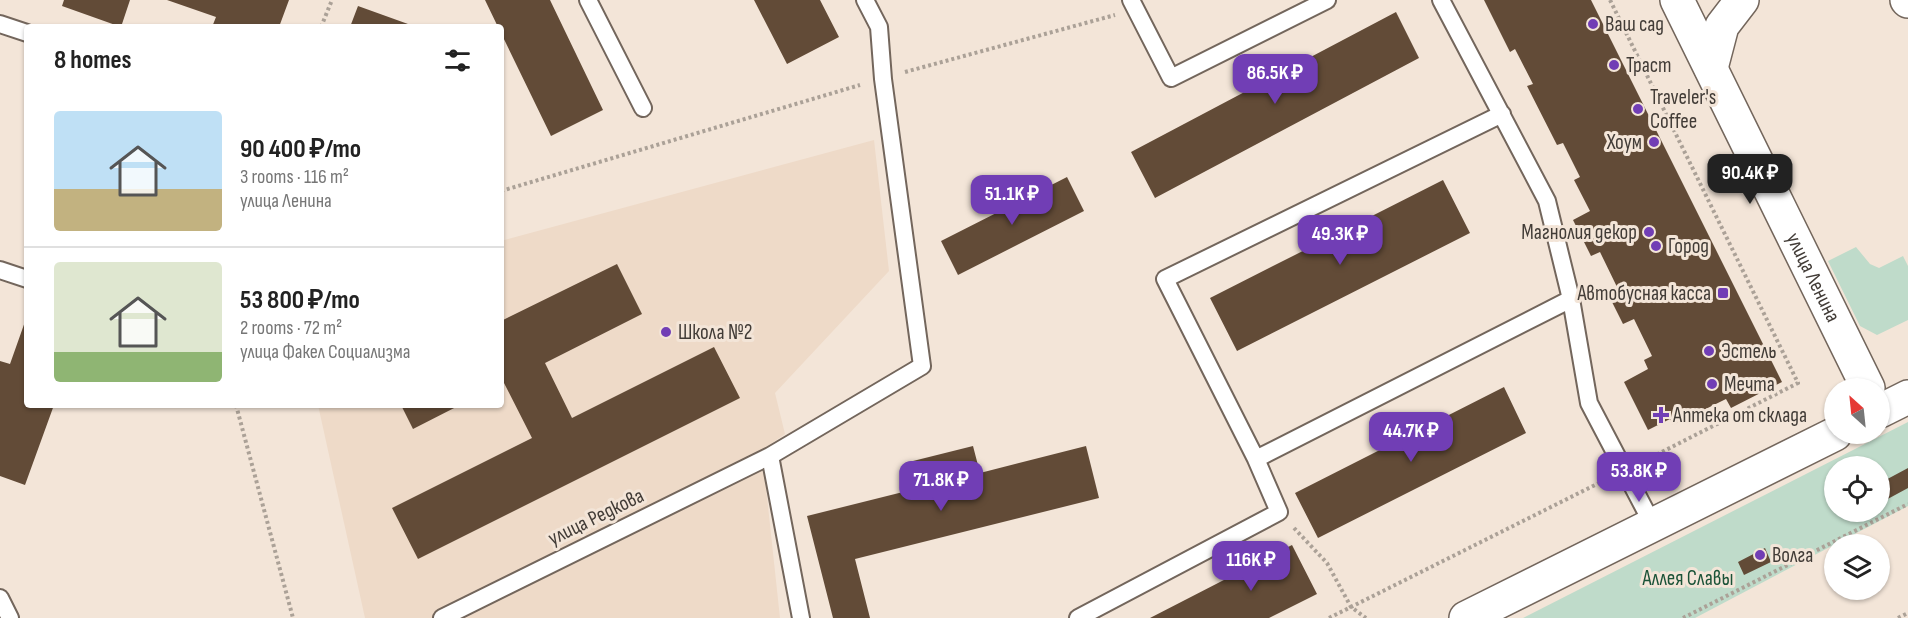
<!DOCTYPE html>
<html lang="en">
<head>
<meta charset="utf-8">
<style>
  :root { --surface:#fff; --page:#f6f6f6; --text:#222; --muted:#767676; --line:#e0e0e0; --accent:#713eb5 }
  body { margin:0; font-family:"Sofia Sans Condensed",sans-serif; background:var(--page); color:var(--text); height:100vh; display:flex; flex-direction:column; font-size:22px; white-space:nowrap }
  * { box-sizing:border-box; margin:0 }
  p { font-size:20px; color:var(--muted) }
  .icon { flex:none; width:33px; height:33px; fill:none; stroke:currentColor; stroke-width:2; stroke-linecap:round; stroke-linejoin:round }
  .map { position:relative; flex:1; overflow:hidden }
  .details { position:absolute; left:24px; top:24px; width:480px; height:384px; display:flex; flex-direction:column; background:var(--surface); border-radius:6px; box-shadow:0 2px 4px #0004 }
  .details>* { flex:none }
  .needle { width:39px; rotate:333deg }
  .buttons { position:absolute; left:1824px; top:378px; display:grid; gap:12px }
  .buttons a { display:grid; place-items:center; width:66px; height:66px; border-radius:50%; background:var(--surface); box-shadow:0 2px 4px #0004; font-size:30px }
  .price { position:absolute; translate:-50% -51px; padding:0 14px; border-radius:12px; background:var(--accent); color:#fff; font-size:20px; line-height:39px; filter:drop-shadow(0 2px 3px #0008) }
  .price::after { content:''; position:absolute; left:50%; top:36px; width:18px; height:14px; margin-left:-9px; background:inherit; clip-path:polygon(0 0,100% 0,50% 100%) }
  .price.active { background:#222; color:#fff }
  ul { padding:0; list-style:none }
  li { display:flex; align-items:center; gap:18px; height:150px; padding:0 30px }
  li+li { border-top:2px solid var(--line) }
  li span { display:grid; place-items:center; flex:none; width:168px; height:120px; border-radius:6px; color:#555 }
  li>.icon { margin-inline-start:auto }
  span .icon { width:72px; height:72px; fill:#fffc; stroke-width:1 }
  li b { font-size:26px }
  h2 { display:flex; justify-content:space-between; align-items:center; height:72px; padding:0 30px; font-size:26px }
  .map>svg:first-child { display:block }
  .built { fill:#eedac8 }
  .green { fill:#bfdbca; fill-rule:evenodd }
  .building { fill:#624b37 }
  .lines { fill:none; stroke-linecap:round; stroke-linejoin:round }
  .service-casing { stroke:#73665c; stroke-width:20 }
  .minor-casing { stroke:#73665c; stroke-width:36 }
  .secondary-casing { stroke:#73665c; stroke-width:36 }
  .path { stroke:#aba197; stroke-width:4; stroke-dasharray:3 3; stroke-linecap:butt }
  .service { stroke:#fff; stroke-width:16 }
  .minor { stroke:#fff; stroke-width:33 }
  .secondary { stroke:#fff; stroke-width:33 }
  .poi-dot { fill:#713eb5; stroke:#f3e5d8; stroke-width:2 }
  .labels { text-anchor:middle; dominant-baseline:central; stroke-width:6; stroke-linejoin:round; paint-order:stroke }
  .poi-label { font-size:21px; fill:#423c37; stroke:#f3e5d8; text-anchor:start }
  .street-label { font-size:21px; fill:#423c37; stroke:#f3e5d8 }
  .park-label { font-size:21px; fill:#1b5338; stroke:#f3e5d8 }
</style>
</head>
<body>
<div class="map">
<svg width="1908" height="618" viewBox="0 0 1908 618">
  <rect width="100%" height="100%" fill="#f3e5d8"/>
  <path class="built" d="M 874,140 L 889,271 L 775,393 L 785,434 L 762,450 L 780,618 L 365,618 L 318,405 L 501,405 L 501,241 Z"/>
  <path class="green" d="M 1856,247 L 1870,264 L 1879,268 L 1903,256 L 1908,266 L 1908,320 L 1877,335 L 1860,326 L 1828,261 Z
    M 1908,422 L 1908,506 L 1695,618 L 1523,618 ZM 1834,466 L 1880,466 L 1880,512 L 1834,512 Z"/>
  <path class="building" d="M 64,0 L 130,0 L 121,27 L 62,6 Z
    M 167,0 L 289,0 L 279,27 L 212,27 L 216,17 Z
    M 485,0 L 550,0 L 603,110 L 551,136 L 501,33 L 501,27 L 498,27 Z
    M 754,0 L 820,0 L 839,37 L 787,64 Z
    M 1484,0 L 1591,0 L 1782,382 L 1731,408 L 1726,399 L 1673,425 L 1670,419 L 1648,430 L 1624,382 L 1648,369 L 1644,360 L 1652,356 L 1634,319 L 1623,324 L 1608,294 L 1618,289 L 1600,252 L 1591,256 L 1573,220 L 1590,211 L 1574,180 L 1580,177 L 1563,143 L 1557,145 L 1527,86 L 1533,84 L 1515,49 L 1510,52 Z
    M 358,6 L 408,24 L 407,27 L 350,27 Z
    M 1396,12 L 1419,58 L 1155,198 L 1131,152 Z
    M 1067,177 L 1084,211 L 958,275 L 941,241 Z
    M 1443,180 L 1470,233 L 1237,351 L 1210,298 Z
    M 617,264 L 642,314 L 545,363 L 572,418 L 714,347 L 740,398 L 418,559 L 392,508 L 532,438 L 504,383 L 501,385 L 501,321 Z
    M 27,316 L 27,405 L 54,405 L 25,485 L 0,476 L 0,361 L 10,364 Z
    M 1504,387 L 1526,433 L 1318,538 L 1295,493 Z
    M 401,405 L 460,405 L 413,429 Z
    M 973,446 L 980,473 L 1086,446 L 1099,498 L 855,559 L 870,618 L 833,618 L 807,516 L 911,490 L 905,463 Z
    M 1908,468 L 1908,488 L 1884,501 L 1880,493 L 1880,483 Z
    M 1292,545 L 1317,594 L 1269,618 L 1150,618 Z
    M 1765,548 L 1771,562 L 1744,575 L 1738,562 Z"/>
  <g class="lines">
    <g class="service-casing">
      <path id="service" d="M 588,0 L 643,108
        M 1131,0 L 1171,78 L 1327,0
        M 1441,0 L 1547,201 L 1571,299 L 1589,403 L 1653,525
        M 0,24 L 27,33
        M 0,270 L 27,279
        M 1256,459 L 1165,279 L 1502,114
        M 0,598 L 10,618
        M 442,618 L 770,456
        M 801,618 L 770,456 L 922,366 L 883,79 L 879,27 L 865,0
        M 1078,618 L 1279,512 L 1256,459 L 1571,299"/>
    </g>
    <g class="minor-casing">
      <g id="minor">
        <path id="s1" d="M 1677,0 L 1868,388"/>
        <path d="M 1711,68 L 1722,26 L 1742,0"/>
      </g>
    </g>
    <g class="secondary-casing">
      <path id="secondary" d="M 1907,0 L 1908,1
        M 1880,411 L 1908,397
        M 1466,618 L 1835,434"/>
    </g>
    <path class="path" d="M 1610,0 L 1798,383 L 1644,461
      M 321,27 L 332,0
      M 905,72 L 1115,15
      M 501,191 L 860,85
      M 236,405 L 293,618
      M 1294,528 L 1327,563 L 1351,607 L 1366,618
      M 1329,618 L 1605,480
      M 1683,618 L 1908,504
      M 1898,618 L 1908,613"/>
    <use href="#service" class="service"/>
    <use href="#minor" class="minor"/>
    <use href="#secondary" class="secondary"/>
  </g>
  <g class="poi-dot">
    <circle cx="1593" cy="24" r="6"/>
    <circle cx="1614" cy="65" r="6"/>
    <circle cx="1638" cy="109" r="6"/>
    <circle cx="1654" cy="142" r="6"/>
    <circle cx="1649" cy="232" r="6"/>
    <circle cx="1656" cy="246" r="6"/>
    <rect x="1717" y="287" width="12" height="12" rx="3"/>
    <circle cx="666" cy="332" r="6"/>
    <circle cx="1709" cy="351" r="6"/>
    <circle cx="1712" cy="384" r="6"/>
    <path d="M1658 406h6v6h6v6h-6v6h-6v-6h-6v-6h6z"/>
    <circle cx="1760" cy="555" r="6"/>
  </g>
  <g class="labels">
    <g class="poi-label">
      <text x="1605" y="24">Ваш сад</text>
      <text x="1626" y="65">Траст</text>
      <text x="1650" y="97">Traveler's<tspan x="1650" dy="24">Coffee</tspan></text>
      <text x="1642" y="142" text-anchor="end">Хоум</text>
      <text x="1637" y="232" text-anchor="end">Магнолия декор</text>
      <text x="1668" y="246">Город</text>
      <text x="1711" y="293" text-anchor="end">Автобусная касса</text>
      <text x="678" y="332">Школа №2</text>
      <text x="1721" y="351">Эстель</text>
      <text x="1724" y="384">Мечта</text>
      <text x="1673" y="415">Аптека от склада</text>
      <text x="1772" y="555">Волга</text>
    </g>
    <g class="street-label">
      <text stroke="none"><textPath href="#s1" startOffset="309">улица Ленина</textPath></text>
      <text transform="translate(596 517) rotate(-26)">улица Редкова</text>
    </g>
    <g class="park-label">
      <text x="1688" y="578">Аллея Славы</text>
    </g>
  </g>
</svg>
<div class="buttons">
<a><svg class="needle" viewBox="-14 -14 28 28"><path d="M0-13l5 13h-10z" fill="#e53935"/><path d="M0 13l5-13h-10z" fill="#767676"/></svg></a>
<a><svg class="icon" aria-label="locate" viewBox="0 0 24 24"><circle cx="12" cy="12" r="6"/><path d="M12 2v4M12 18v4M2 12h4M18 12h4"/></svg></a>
<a><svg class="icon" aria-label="layers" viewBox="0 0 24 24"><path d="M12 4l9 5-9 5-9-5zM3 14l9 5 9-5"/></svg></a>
</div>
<b class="price" style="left:1275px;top:105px">86.5K ₽</b>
<b class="price active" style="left:1750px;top:205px">90.4K ₽</b>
<b class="price" style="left:1012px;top:226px">51.1K ₽</b>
<b class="price" style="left:1340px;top:266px">49.3K ₽</b>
<b class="price" style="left:1411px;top:463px">44.7K ₽</b>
<b class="price" style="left:1639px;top:503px">53.8K ₽</b>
<b class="price" style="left:941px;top:512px">71.8K ₽</b>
<b class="price" style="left:1251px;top:592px">116K ₽</b>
<section class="details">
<h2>8 homes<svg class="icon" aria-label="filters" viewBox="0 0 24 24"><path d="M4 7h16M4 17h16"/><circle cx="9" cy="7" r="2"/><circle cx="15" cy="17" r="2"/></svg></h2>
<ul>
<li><span style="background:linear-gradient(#bfe0f5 65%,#c2b280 0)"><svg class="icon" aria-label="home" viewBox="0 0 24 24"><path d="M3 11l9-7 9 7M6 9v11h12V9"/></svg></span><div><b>90 400 ₽/mo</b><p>3 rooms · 116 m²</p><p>улица Ленина</p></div></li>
<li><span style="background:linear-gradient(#dfe7d0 75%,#8fb573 0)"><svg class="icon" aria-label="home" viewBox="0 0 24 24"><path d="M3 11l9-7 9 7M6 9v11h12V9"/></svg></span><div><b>53 800 ₽/mo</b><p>2 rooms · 72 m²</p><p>улица Факел Социализма</p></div></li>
</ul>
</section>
</div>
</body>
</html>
